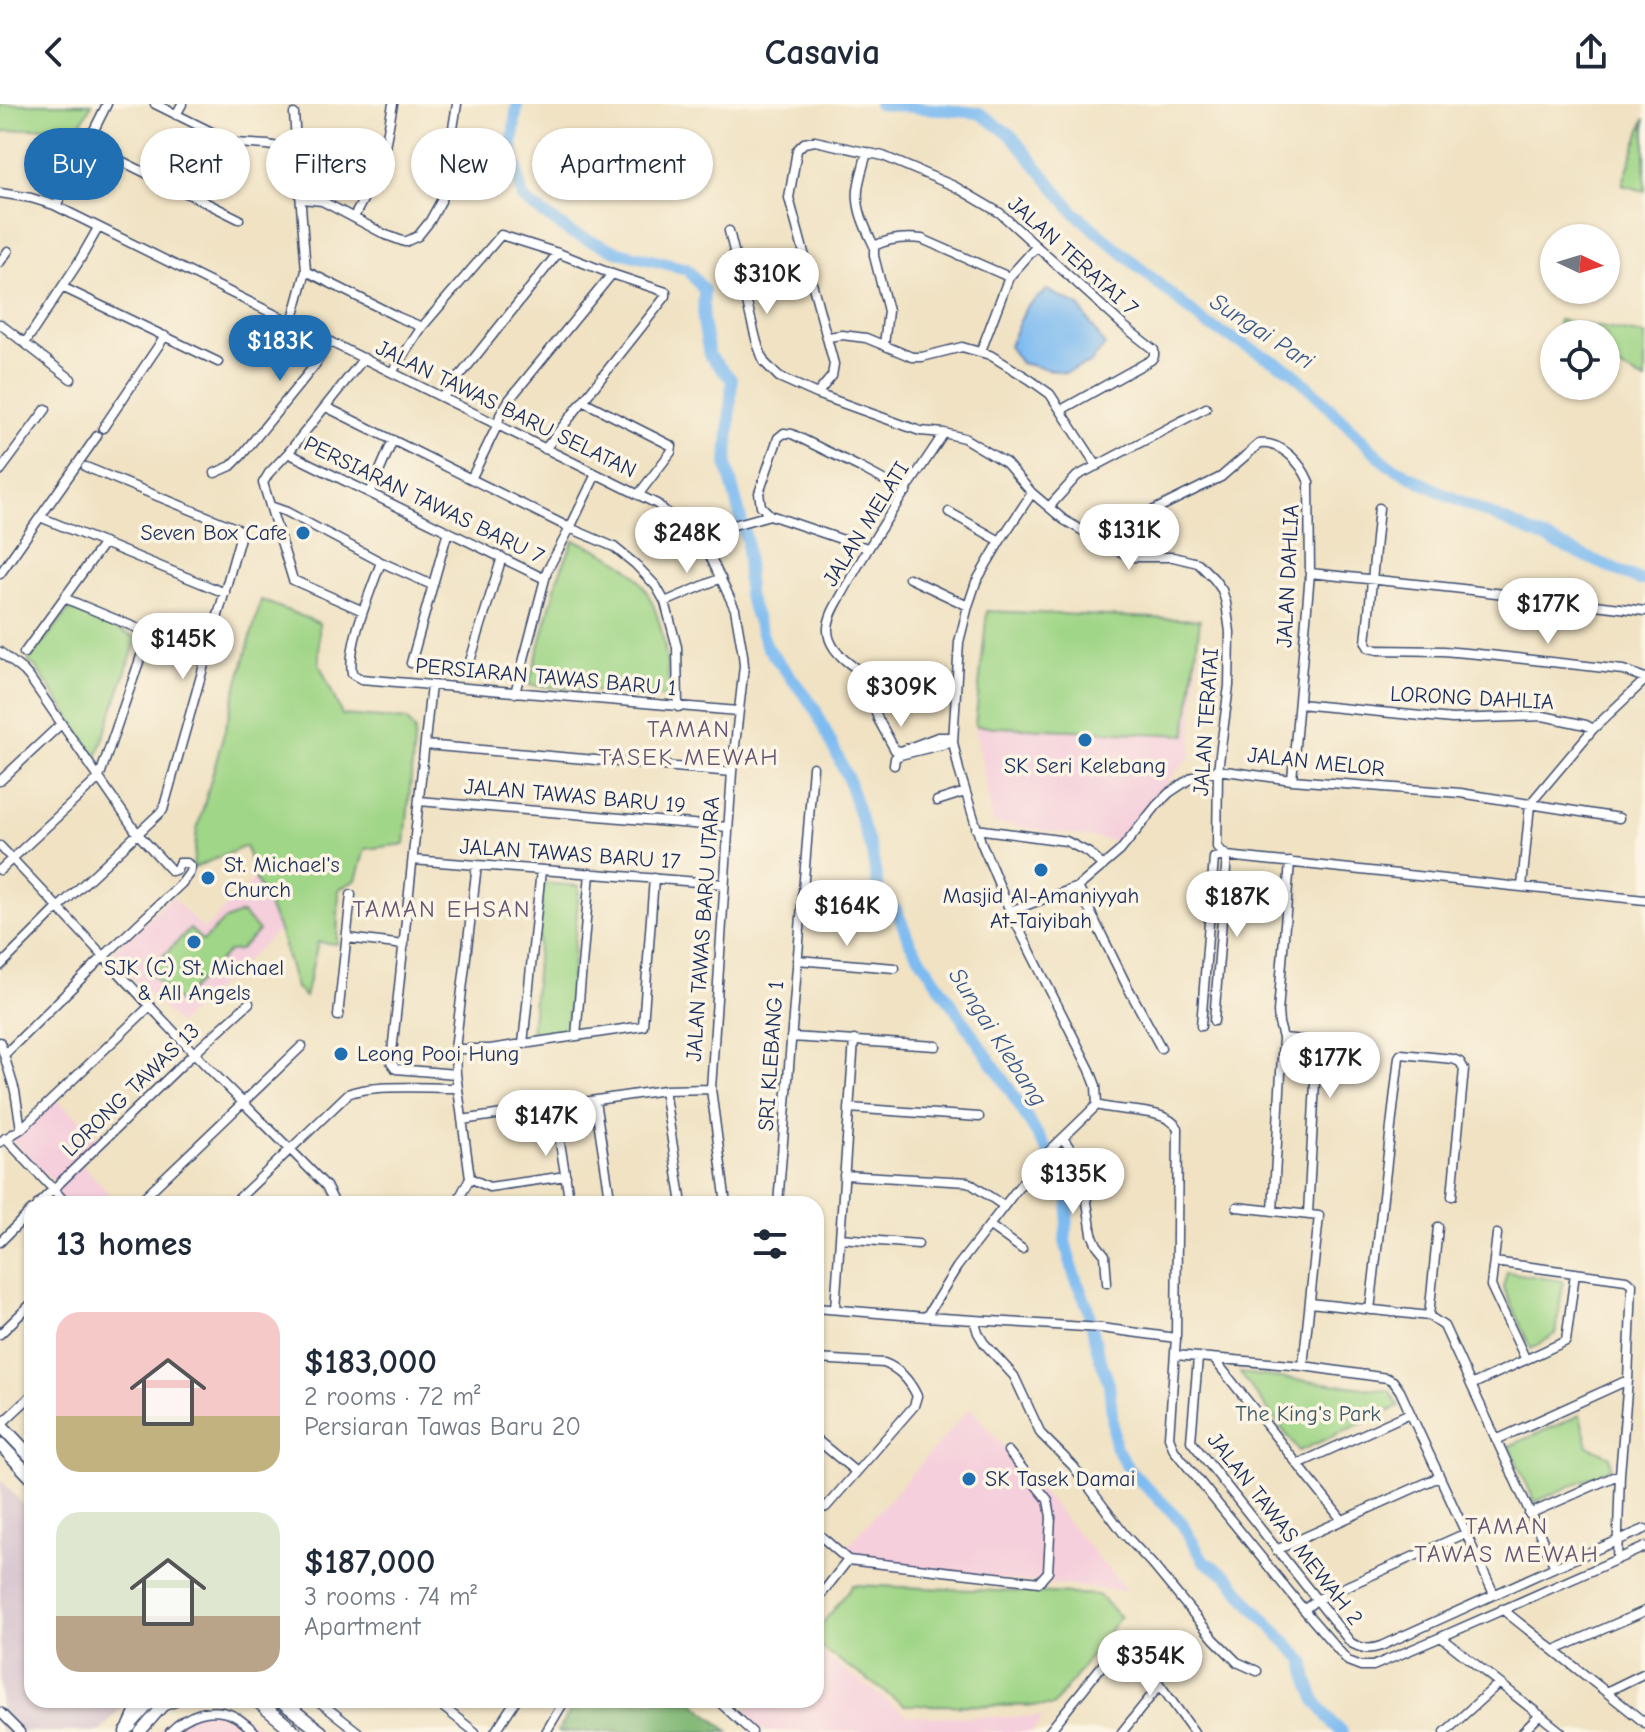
<!DOCTYPE html>
<html lang="en">
<head>
<meta charset="utf-8">
<style>
  :root { --surface:#fff; --page:#f6f6f7; --text:#1f2937; --muted:#747a83; --accent:#1f6fb2 }
  body { margin:0; font-family:"Comic Neue",sans-serif; background:var(--page); color:var(--text); height:100vh; display:flex; flex-direction:column; font-size:30px; white-space:nowrap }
  * { box-sizing:border-box; margin:0 }
  p { font-size:26px; color:var(--muted) }
  .icon { flex:none; width:44px; height:44px; fill:none; stroke:currentColor; stroke-width:2; stroke-linecap:round; stroke-linejoin:round }
  .map { position:relative; flex:1; overflow:hidden }
  .drawer { position:absolute; left:24px; top:1092px; width:800px; height:512px; display:flex; flex-direction:column; background:var(--surface); border-radius:24px; box-shadow:0 2px 6px #0004 }
  .drawer>* { flex:none }
  .hud { position:absolute; left:24px; top:24px; width:800px; height:72px; display:flex; gap:16px }
  .needle { width:52px; rotate:94deg }
  .controls { position:absolute; left:1540px; top:120px; display:grid; gap:16px }
  .controls a { display:grid; place-items:center; width:80px; height:80px; border-radius:50%; background:var(--surface); box-shadow:0 2px 6px #0004; font-size:40px }
  .price { position:absolute; translate:-50% -68px; padding:0 18px; border-radius:28px; background:#fff; color:#222; font-size:26px; line-height:52px; filter:drop-shadow(0 2px 4px #0008) }
  .price::after { content:''; position:absolute; left:50%; top:48px; width:24px; height:18px; margin-left:-12px; background:inherit; clip-path:polygon(0 0,100% 0,50% 100%) }
  .price.selected { background:var(--accent); color:#fff }
  ul { padding:0; list-style:none }
  li { display:flex; align-items:center; gap:24px; height:200px; padding:0 32px }
  li span { display:grid; place-items:center; flex:none; width:224px; height:160px; border-radius:24px; color:#555 }
  li>.icon { margin-inline-start:auto }
  span .icon { width:96px; height:96px; fill:#fffc; stroke-width:1 }
  li b { font-size:34px }
  h2 { display:flex; justify-content:space-between; align-items:center; height:96px; padding:0 32px; font-size:34px }
  .pill { padding:0 28px; border-radius:36px; background:var(--surface); box-shadow:0 2px 6px #0004; font-size:28px; line-height:72px }
  .pill.selected { background:var(--accent); color:#fff }
  header { display:flex; justify-content:space-between; align-items:center; height:104px; padding:0 32px; background:var(--surface); font-size:36px; font-weight:700 }
  .map>svg:first-child { display:block }
  .built { fill:#f5cfdc }
  .industrial { fill:#d1bdcc }
  .green { fill:#a0d687; stroke:#5e8272; stroke-width:2 }
  .forest { fill:#80b774; stroke:#4e7369; stroke-width:2 }
  .water { fill:#7ebbf1; stroke:#4c75a8; stroke-width:2 }
  .lines { fill:none; stroke-linecap:round; stroke-linejoin:round }
  .river { stroke:#7ebbf1; stroke-width:12 }
  .minor-casing { stroke:#3b4a6d; stroke-width:11 }
  .major-casing { stroke:#3b4a6d; stroke-width:13 }
  .highway-casing { stroke:#3b4a6d; stroke-width:15 }
  .minor { stroke:#fff; stroke-width:8 }
  .major { stroke:#fff; stroke-width:10 }
  .highway { stroke:#fff; stroke-width:12 }
  .poi-dot { fill:#1f6fb2; stroke:#fcf5e5; stroke-width:3 }
  .labels { text-anchor:middle; dominant-baseline:central; stroke-width:7; stroke-linejoin:round; paint-order:stroke }
  .street-label { font-size:22px; fill:#1b2f5e; stroke:#fcf5e5 }
  .poi-label { font-size:22px; fill:#1b2f5e; stroke:#fcf5e5 }
  .park-label { font-size:22px; fill:#3c5968; stroke:#fcf5e5 }
  .water-label { font-size:24px; font-style:italic; fill:#39598a; stroke:#fcf5e5 }
  .neighbourhood-label { font-size:24px; letter-spacing:2px; fill:#665874; stroke:#fcf5e5 }
</style>
</head>
<body>
<header><svg class="icon" aria-label="back" viewBox="0 0 24 24"><path d="M15 5l-7 7 7 7"/></svg>Casavia<svg class="icon" aria-label="share" viewBox="0 0 24 24"><path d="M12 15V3M7 8l5-5 5 5M5 13v7h14v-7"/></svg></header>
<div class="map">
<svg width="1645" height="1628" viewBox="0 0 1645 1628">
  <rect width="100%" height="100%" fill="#fcf5e5"/>
  <filter id="ink" filterUnits="userSpaceOnUse"><feTurbulence type="fractalNoise" baseFrequency=".0125" numOctaves="2"/><feDisplacementMap in="SourceGraphic" scale="16" xChannelSelector="R" yChannelSelector="G"/><feConvolveMatrix kernelMatrix="1 2 1 2 8 2 1 2 1" color-interpolation-filters="sRGB"/></filter>
  <filter id="wash" filterUnits="userSpaceOnUse"><feTurbulence type="fractalNoise" baseFrequency=".006" numOctaves="4" result="noise"/><feDisplacementMap in="SourceGraphic" scale="32" xChannelSelector="R" yChannelSelector="G"/><feGaussianBlur stdDeviation="1.8" result="paint"/><feColorMatrix in="noise" values="0 0 0 0 0 0 0 0 0 0 0 0 0 0 0 0 0 1.4 0 .05"/><feComposite in="paint" operator="in"/></filter>
  <g filter="url(#wash)">
    <rect width="100%" height="100%" fill="#f0e2c3"/>
    <path class="built" d="M 987,507 L 1200,516 L 1191,651 L 1117,737 L 993,719 L 975,622 Z
      M 255,774 L 279,826 L 178,920 L 110,850 L 172,793 L 204,826 Z
      M 56,996 L 80,1015 L 101,1036 L 81,1059 L 119,1100 L 38,1100 L 57,1081 L 10,1035 L 19,1031 Z
      M 970,1304 L 1127,1487 L 864,1463 L 843,1447 Z
      M 816,1546 L 909,1612 L 1044,1613 L 1032,1628 L 765,1628 L 743,1610 L 753,1596 L 816,1596 Z
      M 201,1602 L 221,1603 L 242,1610 L 265,1628 L 157,1628 L 180,1606 Z"/>
    <path class="industrial" d="M 0,1375 L 32,1410 L 32,1596 L 128,1596 L 100,1628 L 0,1628 Z"/>
    <path class="green" d="M 0,0 L 92,0 L 81,19 L 0,28 Z
      M 1645,14 L 1645,87 L 1622,81 Z
      M 1559,216 L 1645,231 L 1645,277 L 1606,257 L 1606,230 L 1557,230 Z
      M 574,436 C 592,443 608,449 624,461 C 662,490 667,550 670,594 L 529,581 L 558,473 Z
      M 261,496 L 319,519 L 319,559 L 342,611 L 407,616 L 415,627 L 405,740 L 365,745 L 356,776 L 339,785 L 337,840 L 318,838 L 305,893 L 296,884 L 279,826 L 255,774 L 246,742 L 193,764 L 197,726 Z
      M 70,505 L 137,534 L 97,653 L 35,562 L 28,558 Z
      M 987,507 L 1200,516 L 1186,631 L 975,622 Z
      M 543,779 L 579,782 L 567,927 L 531,933 Z
      M 242,809 L 259,827 L 239,846 L 229,847 L 179,898 L 148,867 L 190,825 L 203,837 L 223,817 Z
      M 1507,1168 L 1563,1177 L 1556,1230 L 1531,1245 L 1503,1183 Z
      M 1240,1269 L 1390,1287 L 1399,1303 L 1299,1347 Z
      M 1580,1311 L 1588,1342 L 1610,1352 L 1611,1364 L 1535,1398 L 1509,1342 Z
      M 853,1481 L 1098,1491 L 1120,1513 L 1053,1602 L 904,1601 L 816,1540 L 816,1528 Z"/>
    <path class="forest" d="M 576,1596 L 691,1596 L 729,1628 L 558,1628 Z"/>
    <path class="water" d="M 1047,186 L 1079,202 L 1105,242 L 1090,259 L 1065,269 L 1021,259 L 1009,242 L 1026,203 Z"/>
    <g class="lines">
      <path class="river" d="M 517,0 L 512,42 L 523,95 L 571,129 L 619,148 L 687,165 L 704,186 L 703,217 L 709,251 L 732,276 L 727,362 L 747,438 L 748,491 L 767,543 L 814,603 L 847,672 L 872,749 L 880,795 L 897,807 L 910,839 L 1003,975 L 1064,1074 L 1069,1099 L 1065,1137 L 1074,1171 L 1087,1201 L 1097,1245 L 1109,1280 L 1115,1342 L 1129,1366 L 1179,1415 L 1204,1457 L 1228,1472 L 1251,1501 L 1304,1557 L 1309,1580 L 1317,1599 L 1332,1619 L 1342,1628
        M 879,0 L 979,9 L 1011,31 L 1075,109 L 1206,220 L 1292,267 L 1387,360 L 1444,390 L 1639,476 L 1645,476"/>
    </g>
  </g>
  <g filter="url(#ink)">
    <g class="lines">
      <g class="minor-casing">
        <path id="minor" d="M 155,0 L 234,39 L 268,41 L 297,47
          M 176,11 L 182,0
          M 87,40 L 239,115
          M 867,48 C 864,61 859,74 858,86 C 856,106 866,125 874,142
          M 0,89 L 31,94 L 54,101 L 657,400 L 697,435 L 709,450 L 735,505 L 743,551 L 744,562 L 732,668 L 711,985 L 726,1100
          M 302,95 L 322,97 L 386,131 L 405,138 L 418,132 L 430,117 L 441,97 L 457,0
          M 56,102 L 107,0
          M 354,113 L 382,59 L 393,0
          M 729,127 L 757,239 L 764,258 L 779,273 L 817,290 L 920,327 L 944,329 L 964,334 L 1006,359 L 1032,389 L 1064,416 L 1116,446 L 1133,453 L 1173,453 L 1198,459 L 1214,475 L 1222,486 L 1226,499 L 1230,528 L 1229,582 L 1218,666 L 1217,743 L 1227,752
          M 0,158 L 8,147
          M 306,167 L 398,213 L 422,223
          M 62,183 L 218,258
          M 292,218 L 306,167 L 294,10
          M 0,220 L 71,275
          M 828,233 L 842,231 L 866,234 L 912,253 L 922,253 L 962,243 L 990,251 L 1029,275 L 1050,290 L 1097,362
          M 25,239 L 78,159 L 98,124
          M 884,241 L 888,207 L 874,152 L 874,142 C 890,134 905,133 922,135 L 1009,173
          M 981,247 L 1009,173 L 1036,143
          M 392,268 L 422,223 L 501,131 L 558,149 L 612,170 L 666,188 L 666,192 L 545,345
          M 817,290 L 832,272 L 834,260 L 789,94 L 797,46 L 804,39 L 815,37 L 883,52 L 954,82 L 1000,109 L 1125,223 L 1154,246 L 1154,252 L 1151,256 L 1061,306
          M 443,293 L 558,149
          M 583,297 L 672,342 L 671,348 L 638,391
          M 326,303 L 570,424 L 614,443 L 635,460 L 656,482 L 665,498 L 677,543 L 678,603
          M 103,324 L 165,232
          M 944,329 C 910,381 874,431 845,485 C 839,496 829,510 828,524 C 827,540 841,554 854,563 C 876,578 928,579 956,583
          M 288,349 L 545,475
          M 0,367 L 46,305
          M 215,369 L 231,362 L 241,352 L 315,261 L 329,238
          M 471,375 L 498,320 L 500,311 L 509,296 L 612,170
          M 370,389 L 393,336
          M 270,402 L 287,408 L 381,458 L 432,481
          M 1049,403 L 1077,372 L 1206,304
          M 1379,404 L 1366,539 L 1369,544 L 1378,546 L 1443,547 L 1489,551 L 1623,566 L 1645,574
          M 949,408 L 1000,437
          M 770,411 L 761,402 L 759,389 L 778,334 L 784,329 L 792,330 L 861,364 L 906,388
          M 40,413 L 225,489
          M 697,435 L 730,422 L 770,411 L 867,444
          M 1107,441 L 1120,434 L 1136,417 L 1148,409 L 1221,373 L 1259,340 C 1282,337 1301,359 1309,378 L 1310,469 L 1292,676
          M 381,458 C 371,487 347,540 352,570 L 361,575 L 738,607
          M 1310,469 L 1454,484 L 1645,507
          M 0,470 L 97,332
          M 909,474 L 968,502
          M 64,494 L 207,553
          M 665,498 L 721,474
          M 363,507 L 293,476 L 263,379 L 269,369 L 288,349 L 364,254
          M 0,548 L 24,567 L 30,574 L 137,729 L 172,767 L 177,765 L 179,759 L 187,759 L 191,763 L 190,768 L 182,779 L 103,853 L 5,950
          M 24,549 L 104,439
          M 411,559 L 448,427
          M 467,567 L 502,453
          M 864,568 L 862,576 L 863,583 L 871,594 L 878,615 L 895,646 L 901,647 L 938,633 L 952,633
          M 431,581 L 391,958 L 396,965 L 456,970
          M 515,589 L 547,467 L 570,424 L 596,370
          M 1299,600 L 1452,615 L 1543,612 L 1586,621 L 1593,625
          M 425,641 L 732,668
          M 894,661 L 895,654 L 900,651 L 953,638
          M 0,677 L 61,620
          M 419,697 L 728,723
          M 937,697 L 965,688
          M 976,725 L 1066,737 L 1089,749 L 1103,762
          M 0,742 C 65,810 128,879 192,947 C 236,993 282,1036 326,1082 L 335,1100
          M 413,756 L 724,780
          M 0,766 L 99,674 L 149,529
          M 1078,783 L 1126,880 L 1161,944
          M 1522,783 L 1530,700 L 1593,625 L 1645,576
          M 802,791 L 830,793 L 856,797
          M 1010,807 L 1078,783 L 1120,747 L 1157,701 L 1169,689 L 1193,673 L 1218,666 L 1292,676 L 1460,689 L 1619,714
          M 347,834 L 404,841
          M 797,856 L 895,864
          M 0,862 L 59,803 L 163,706 L 241,430 L 238,425 L 86,363
          M 338,912 L 351,791
          M 1214,917 L 1227,752
          M 1201,922 L 1214,754 L 1227,752 L 1645,796
          M 576,932 L 590,769
          M 791,933 L 936,942
          M 1283,934 L 1314,937 L 1317,941 L 1308,1110
          M 0,938 L 15,987 L 21,1025
          M 523,940 L 541,766
          M 455,945 L 490,945 L 643,922 L 654,774
          M 664,986 L 682,1100
          M 595,997 L 611,1100
          M 1097,1001 C 1122,1009 1164,1003 1178,1024 L 1176,1234
          M 554,1002 L 570,1100
          M 849,1004 L 979,1013
          M 462,1016 L 664,986 L 711,985
          M 5,1034 L 67,1100
          M 1063,1034 L 1075,1052 L 1083,1073 L 1092,1130 L 1097,1141 L 1105,1151 L 1107,1179
          M 0,1038 L 21,1025 L 150,902
          M 844,1071 L 968,1078 L 1004,1102
          M 470,1074 L 456,970 L 455,945 L 477,761
          M 470,1074 L 489,1083 L 566,1072
          M 38,1100 L 194,949 L 249,899
          M 137,1100 L 302,942
          M 233,1100 L 348,990 C 372,980 430,984 458,984
          M 456,1100 L 470,1074
          M 778,1100 L 813,663
          M 1237,1103 L 1319,1112 L 1303,1262
          M 1273,1107 L 1283,934 L 1279,919 L 1278,908 L 1290,758
          M 990,1122 L 1022,1145
          M 1497,1130 L 1491,1182 L 1526,1256
          M 840,1134 L 918,1140
          M 0,1138 L 32,1106
          M 1494,1158 L 1626,1176 L 1632,1180 L 1628,1276 L 1620,1370 L 1617,1455
          M 1310,1199 L 1429,1212 L 1444,1222 L 1555,1463
          M 816,1204 L 926,1213 L 1101,1224 L 1176,1234 L 1169,1333 L 1174,1346 L 1304,1506 L 1348,1557 L 1361,1562 L 1373,1562 L 1441,1533 L 1561,1628
          M 835,1205 L 854,936
          M 1370,1206 L 1399,953 L 1401,950 L 1453,955 L 1460,958 L 1464,965 L 1452,1092
          M 1429,1212 L 1438,1123
          M 926,1213 L 957,1163 L 1039,1057 L 1097,1001 L 1096,982 L 1090,966 L 1010,807 L 981,738 L 959,666 L 953,638 L 959,538 L 968,502 L 976,478 L 1000,437 L 1032,389
          M 974,1216 L 978,1229 L 984,1239 L 1014,1272 L 1041,1330 L 1073,1362 L 1124,1430 L 1153,1461 L 1214,1535 L 1237,1558 L 1257,1567
          M 0,1230 L 32,1199
          M 1175,1251 L 1303,1262 L 1387,1274 L 1393,1277 L 1400,1287 L 1494,1490
          M 1198,1254 L 1191,1337 L 1351,1539 C 1363,1545 1369,1546 1381,1542 L 1555,1463 L 1645,1425
          M 816,1255 L 884,1259 C 900,1265 910,1277 917,1292 L 914,1302 L 826,1403 L 820,1405 L 816,1403
          M 1214,1255 L 1342,1416
          M 1471,1281 L 1566,1237 L 1575,1169
          M 1,1320 L 32,1291
          M 816,1335 L 856,1368
          M 1496,1336 L 1628,1276
          M 1298,1360 L 1410,1309
          M 1529,1410 L 1620,1370
          M 816,1428 L 848,1456 L 1039,1478 L 1048,1468 L 1051,1413 L 1048,1396 L 1008,1347
          M 1276,1446 L 1439,1373
          M 816,1497 L 848,1456
          M 1502,1505 L 1645,1619
          M 1304,1506 L 1316,1496 L 1464,1430
          M 1441,1533 L 1645,1443
          M 1555,1546 L 1645,1507
          M 1606,1588 L 1645,1569
          M 317,1596 L 358,1628
          M 434,1596 L 475,1628
          M 717,1596 L 752,1628
          M 294,1607 L 301,1596
          M 0,1608 L 20,1628
          M 170,1628 C 186,1611 211,1601 234,1612 C 242,1616 249,1623 255,1628
          M 495,1628 L 516,1596
          M 546,1628 L 565,1596
          M 1049,1628 L 1121,1538 L 1129,1538 L 1194,1628
          M 1122,1628 L 1160,1581
          M 1445,1628 L 1499,1579
          M 1523,1628 L 1540,1611"/>
      </g>
      <g class="major-casing">
        <path id="major" d="M 125,1628 L 153,1596
          M 140,1628 L 168,1596"/>
      </g>
      <g class="highway-casing">
        <path id="highway" d="M 0,1320 L 32,1354
          M 0,1340 L 32,1374
          M 256,1596 L 295,1628
          M 280,1596 L 321,1628
          M 164,1600 L 175,1596
          M 130,1622 L 142,1596"/>
      </g>
      <use href="#minor" class="minor"/>
      <use href="#major" class="major"/>
      <use href="#highway" class="highway"/>
    </g>
  </g>
  <g class="poi-dot">
    <circle cx="303" cy="429" r="8"/>
    <circle cx="1085" cy="636" r="8"/>
    <circle cx="1041" cy="766" r="8"/>
    <circle cx="208" cy="774" r="8"/>
    <circle cx="194" cy="838" r="8"/>
    <circle cx="341" cy="950" r="8"/>
    <circle cx="969" cy="1375" r="8"/>
  </g>
  <g class="labels">
    <g class="street-label">
      <text transform="translate(1073 152) rotate(42)">JALAN TERATAI 7</text>
      <text transform="translate(506 305) rotate(26)">JALAN TAWAS BARU SELATAN</text>
      <text transform="translate(424 396) rotate(26)">PERSIARAN TAWAS BARU 7</text>
      <text transform="translate(866 420) rotate(-58)">JALAN MELATI</text>
      <text transform="translate(1288 472) rotate(-87)">JALAN DAHLIA</text>
      <text transform="translate(546 573) rotate(5)">PERSIARAN TAWAS BARU 1</text>
      <text transform="translate(1472 594) rotate(3)">LORONG DAHLIA</text>
      <text transform="translate(1206 618) rotate(-86)">JALAN TERATAI</text>
      <text transform="translate(1316 658) rotate(6)">JALAN MELOR</text>
      <text transform="translate(575 692) rotate(5)">JALAN TAWAS BARU 19</text>
      <text transform="translate(570 750) rotate(4)">JALAN TAWAS BARU 17</text>
      <text transform="translate(703 825) rotate(-86)">JALAN TAWAS BARU UTARA</text>
      <text transform="translate(771 952) rotate(-86)">SRI KLEBANG 1</text>
      <text transform="translate(131 986) rotate(-44)">LORONG TAWAS 13</text>
      <text transform="translate(1285 1425) rotate(52)">JALAN TAWAS MEWAH 2</text>
    </g>
    <g class="poi-label">
      <text x="287" y="429" text-anchor="end">Seven Box Cafe</text>
      <text x="1085" y="662">SK Seri Kelebang</text>
      <text x="224" y="761" text-anchor="start">St. Michael's<tspan x="224" dy="25">Church</tspan></text>
      <text x="1041" y="792">Masjid Al-Amaniyyah<tspan x="1041" dy="25">At-Taiyibah</tspan></text>
      <text x="194" y="864">SJK (C) St. Michael<tspan x="194" dy="25">&amp; All Angels</tspan></text>
      <text x="357" y="950" text-anchor="start">Leong Pooi Hung</text>
      <text x="985" y="1375" text-anchor="start">SK Tasek Damai</text>
    </g>
    <g class="park-label">
      <text x="1308" y="1310">The King's Park</text>
    </g>
    <g class="water-label">
      <text transform="translate(1262 227) rotate(33)">Sungai Pari</text>
      <text transform="translate(998 933) rotate(57)">Sungai Klebang</text>
    </g>
    <g class="neighbourhood-label">
      <text x="689" y="625">TAMAN<tspan x="689" dy="28">TASEK MEWAH</tspan></text>
      <text x="442" y="805">TAMAN EHSAN</text>
      <text x="1507" y="1422">TAMAN<tspan x="1507" dy="28">TAWAS MEWAH</tspan></text>
    </g>
  </g>
</svg>
<div class="controls">
<a><svg class="needle" viewBox="-14 -14 28 28"><path d="M0-13l5 13h-10z" fill="#e53935"/><path d="M0 13l5-13h-10z" fill="#747a83"/></svg></a>
<a><svg class="icon" aria-label="locate" viewBox="0 0 24 24"><circle cx="12" cy="12" r="6"/><path d="M12 2v4M12 18v4M2 12h4M18 12h4"/></svg></a>
</div>
<b class="price" style="left:767px;top:212px">$310K</b>
<b class="price selected" style="left:280px;top:279px">$183K</b>
<b class="price" style="left:1129px;top:468px">$131K</b>
<b class="price" style="left:687px;top:471px">$248K</b>
<b class="price" style="left:1548px;top:542px">$177K</b>
<b class="price" style="left:183px;top:577px">$145K</b>
<b class="price" style="left:901px;top:625px">$309K</b>
<b class="price" style="left:1237px;top:835px">$187K</b>
<b class="price" style="left:847px;top:844px">$164K</b>
<b class="price" style="left:1330px;top:996px">$177K</b>
<b class="price" style="left:546px;top:1054px">$147K</b>
<b class="price" style="left:1073px;top:1112px">$135K</b>
<b class="price" style="left:1150px;top:1594px">$354K</b>
<div class="hud">
<a class="pill selected">Buy</a>
<a class="pill">Rent</a>
<a class="pill">Filters</a>
<a class="pill">New</a>
<a class="pill">Apartment</a>
</div>
<section class="drawer">
<h2>13 homes<svg class="icon" aria-label="filters" viewBox="0 0 24 24"><path d="M4 7h16M4 17h16"/><circle cx="9" cy="7" r="2"/><circle cx="15" cy="17" r="2"/></svg></h2>
<ul>
<li><span style="background:linear-gradient(#f6c9c9 65%,#c2b280 0)"><svg class="icon" aria-label="home" viewBox="0 0 24 24"><path d="M3 11l9-7 9 7M6 9v11h12V9"/></svg></span><div><b>$183,000</b><p>2 rooms · 72 m²</p><p>Persiaran Tawas Baru 20</p></div></li>
<li><span style="background:linear-gradient(#dfe7d0 65%,#b9a48a 0)"><svg class="icon" aria-label="home" viewBox="0 0 24 24"><path d="M3 11l9-7 9 7M6 9v11h12V9"/></svg></span><div><b>$187,000</b><p>3 rooms · 74 m²</p><p>Apartment</p></div></li>
</ul>
</section>
</div>
</body>
</html>
